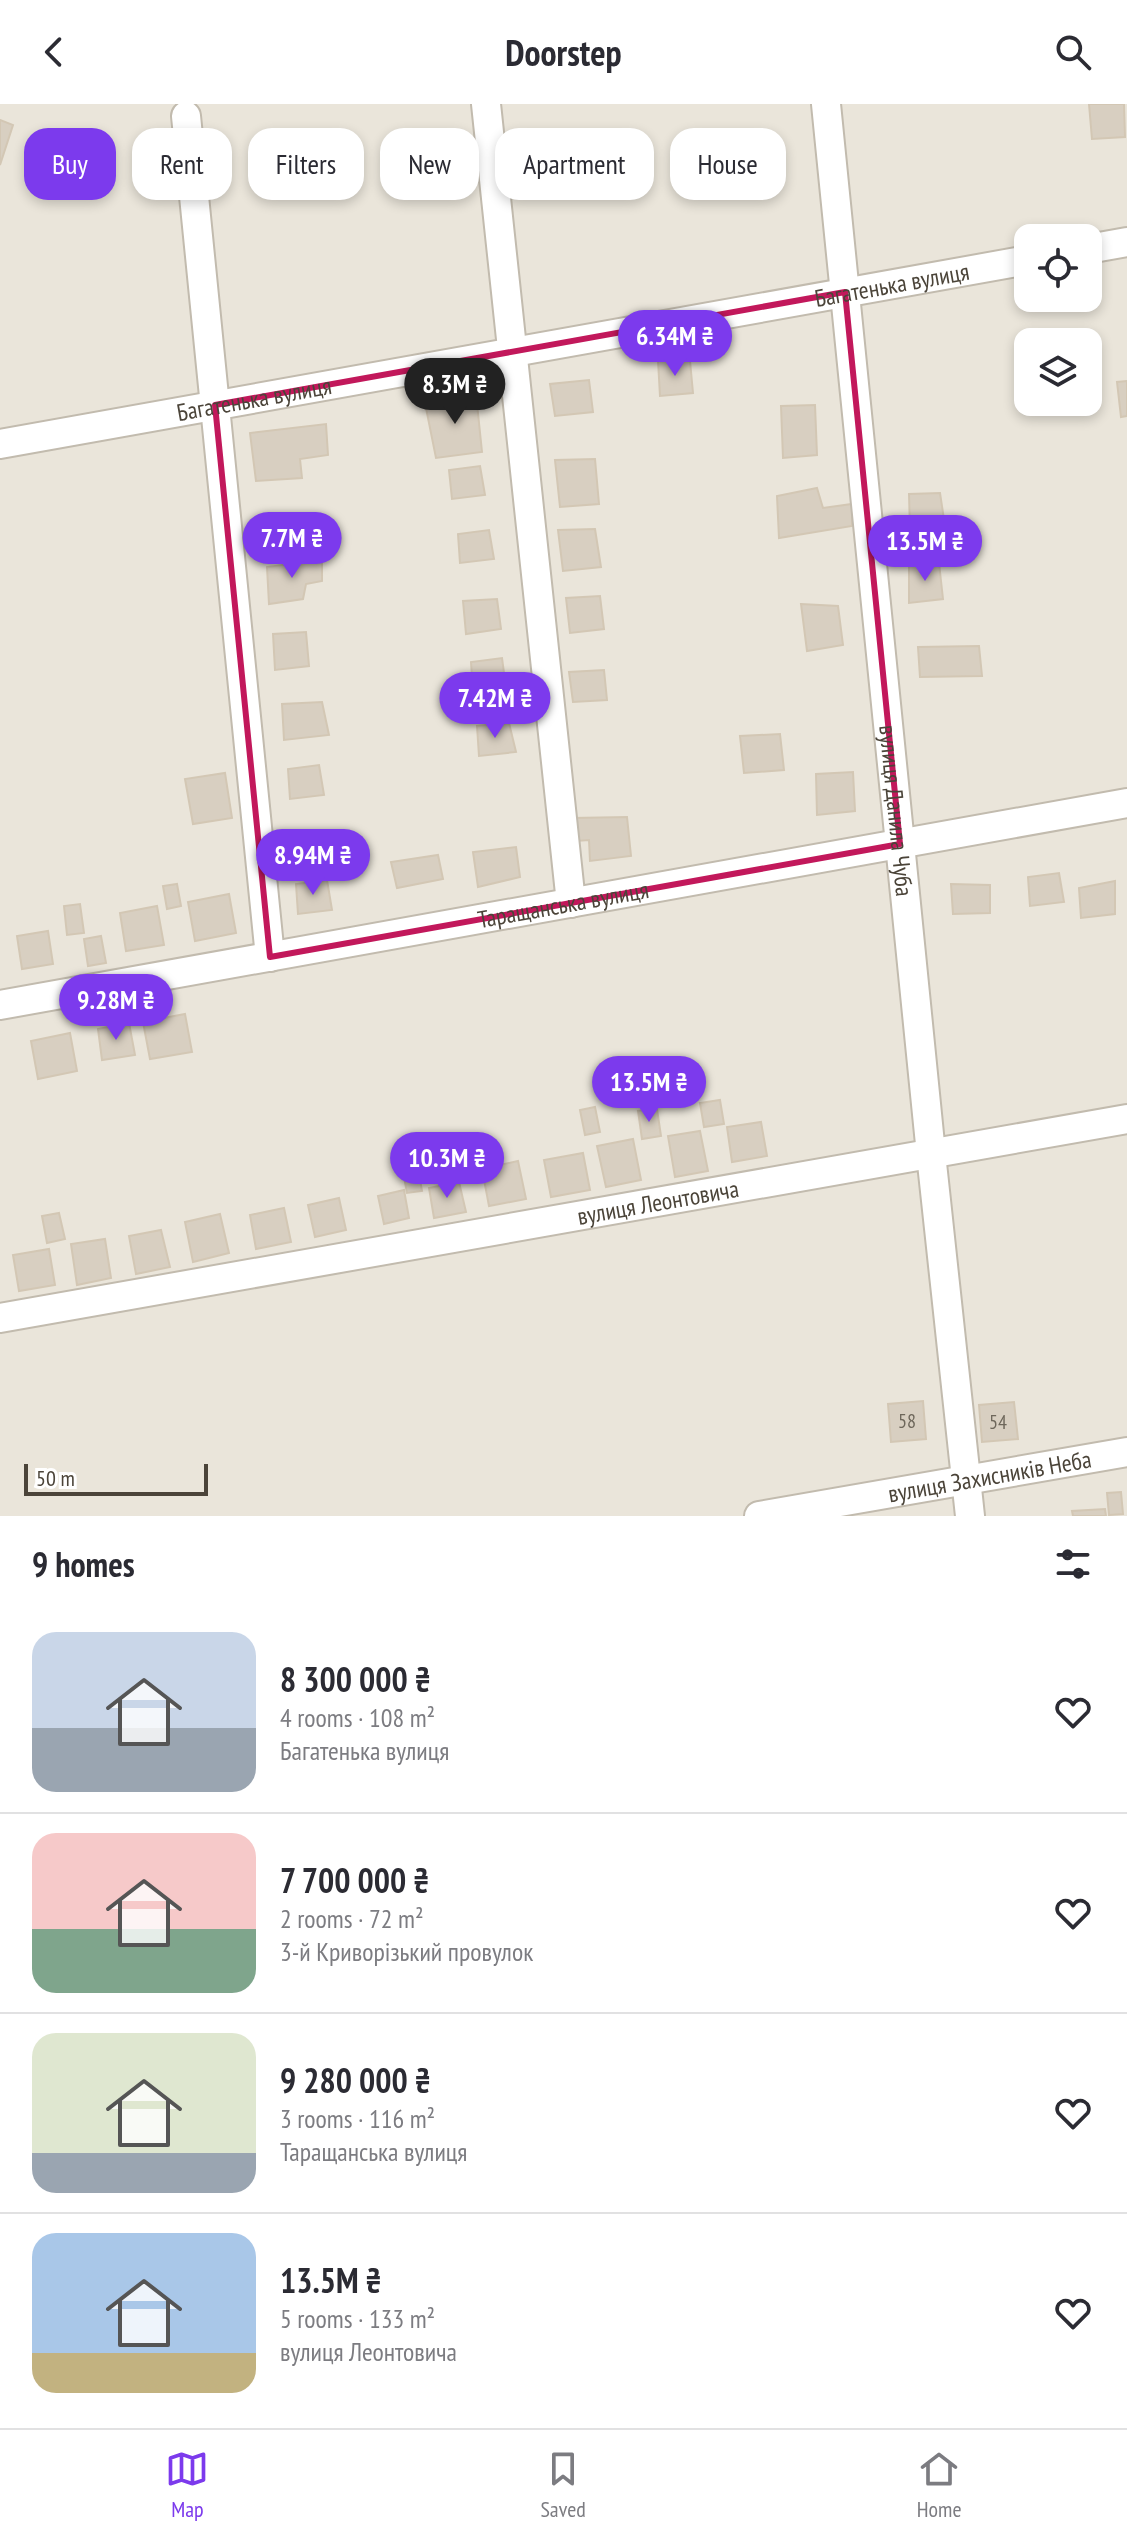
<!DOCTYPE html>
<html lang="en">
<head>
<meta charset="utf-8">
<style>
  :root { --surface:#fff; --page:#f7f7f7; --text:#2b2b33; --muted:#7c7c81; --line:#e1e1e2; --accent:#7c3aed }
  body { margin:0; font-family:"PT Sans Narrow",sans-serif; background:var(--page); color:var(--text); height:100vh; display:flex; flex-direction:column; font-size:30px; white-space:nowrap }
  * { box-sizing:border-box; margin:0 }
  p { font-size:26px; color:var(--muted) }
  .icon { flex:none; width:44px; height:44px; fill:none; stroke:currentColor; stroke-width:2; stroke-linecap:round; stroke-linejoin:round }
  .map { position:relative; height:1412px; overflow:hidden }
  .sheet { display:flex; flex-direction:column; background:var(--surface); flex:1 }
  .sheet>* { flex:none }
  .banner { position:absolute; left:24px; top:24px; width:1080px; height:72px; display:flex; gap:16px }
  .controls { position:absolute; left:1014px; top:120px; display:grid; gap:16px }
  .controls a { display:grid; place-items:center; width:88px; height:88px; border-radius:16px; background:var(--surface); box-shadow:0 4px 12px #0003; font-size:40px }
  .scale { position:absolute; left:24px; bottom:20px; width:184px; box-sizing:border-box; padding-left:8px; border:4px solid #4b4439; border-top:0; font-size:22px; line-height:28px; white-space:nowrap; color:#4b4439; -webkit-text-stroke:6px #fff; paint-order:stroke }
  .price { position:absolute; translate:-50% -68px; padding:0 18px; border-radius:28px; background:var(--accent); color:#fff; font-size:26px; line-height:52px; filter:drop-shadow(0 2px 4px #0008) }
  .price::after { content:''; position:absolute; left:50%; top:48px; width:24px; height:18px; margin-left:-12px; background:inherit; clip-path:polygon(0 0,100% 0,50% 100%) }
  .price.selected { background:#222; color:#fff }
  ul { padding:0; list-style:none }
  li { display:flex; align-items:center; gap:24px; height:200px; padding:0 32px }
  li+li { border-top:2px solid var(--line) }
  li span { display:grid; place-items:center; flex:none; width:224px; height:160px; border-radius:24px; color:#555 }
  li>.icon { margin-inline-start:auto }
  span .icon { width:96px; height:96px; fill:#fffc; stroke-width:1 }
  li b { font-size:34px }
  h2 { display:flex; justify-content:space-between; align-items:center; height:96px; padding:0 32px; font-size:34px }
  .pill { padding:0 28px; border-radius:24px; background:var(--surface); box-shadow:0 4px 12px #0003; font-size:28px; line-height:72px }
  .pill.selected { background:var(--accent); color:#fff }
  header { display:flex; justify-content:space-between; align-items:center; height:104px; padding:0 32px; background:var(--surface); font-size:36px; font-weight:800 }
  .tab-bar { display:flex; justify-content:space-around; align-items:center; height:112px; border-top:2px solid var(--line); background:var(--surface); font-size:22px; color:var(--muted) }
  .tab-bar a { display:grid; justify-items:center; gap:4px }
  .tab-bar .selected { color:var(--accent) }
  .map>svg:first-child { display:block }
  .residential { fill:#eae5da; fill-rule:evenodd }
  .building { fill:#d8cfc1; stroke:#d3c7b4; stroke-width:2 }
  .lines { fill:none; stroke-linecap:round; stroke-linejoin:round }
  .minor-casing { stroke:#c2bbae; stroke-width:32 }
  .minor { stroke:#fff; stroke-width:28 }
  .marked { fill:none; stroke:#c2185b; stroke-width:6; stroke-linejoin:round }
  .labels { text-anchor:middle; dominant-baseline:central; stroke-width:7; stroke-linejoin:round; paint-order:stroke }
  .number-label { font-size:20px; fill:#6e675b }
  .street-label { font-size:24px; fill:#4b4439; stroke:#fff }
</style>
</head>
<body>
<header><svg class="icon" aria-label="back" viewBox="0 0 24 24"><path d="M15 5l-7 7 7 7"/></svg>Doorstep<svg class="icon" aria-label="search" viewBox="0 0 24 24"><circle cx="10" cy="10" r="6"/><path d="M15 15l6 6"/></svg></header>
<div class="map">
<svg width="1127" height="1412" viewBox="0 0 1127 1412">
  <rect width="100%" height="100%" fill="#f6f3ec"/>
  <path class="residential" d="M 0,0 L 1127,0 L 1127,1412 L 0,1412 ZM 1028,134 L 1088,134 L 1088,194 L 1028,194 ZM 1028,238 L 1088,238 L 1088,298 L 1028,298 Z"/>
  <path class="building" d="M 1089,0 L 1124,0 L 1125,33 L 1092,35 Z
    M 0,16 L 13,21 L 0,61 Z
    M 658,256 L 690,257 L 693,289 L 660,292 Z
    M 589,276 L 593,308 L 555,312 L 550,280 Z
    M 1127,277 L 1127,312 L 1121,313 L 1117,278 Z
    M 476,290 L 482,348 L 436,354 L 425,299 Z
    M 815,301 L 817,351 L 783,354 L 781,302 Z
    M 326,320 L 328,351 L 300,355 L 302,374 L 256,377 L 250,329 Z
    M 595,355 L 599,400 L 560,403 L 555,356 Z
    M 480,362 L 485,391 L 452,395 L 449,366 Z
    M 817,384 L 823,404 L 852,400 L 852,422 L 779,434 L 777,392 Z
    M 940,389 L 945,422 L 910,426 L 909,390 Z
    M 595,425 L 601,463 L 563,467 L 558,426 Z
    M 489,426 L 494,455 L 460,459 L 458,430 Z
    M 322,456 L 322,477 L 306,480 L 303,495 L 269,500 L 267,463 Z
    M 939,459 L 943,495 L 909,499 L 909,460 Z
    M 600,492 L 604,525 L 570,529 L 566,494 Z
    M 497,495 L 501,525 L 466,530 L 463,497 Z
    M 801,500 L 838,502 L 843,541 L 807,547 Z
    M 306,528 L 309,562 L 275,566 L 273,530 Z
    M 979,542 L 982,572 L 920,573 L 918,543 Z
    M 502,554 L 506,584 L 473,588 L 471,558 Z
    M 604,566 L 607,596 L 573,598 L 569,568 Z
    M 322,598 L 329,631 L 284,636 L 282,600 Z
    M 509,619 L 516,648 L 479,652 L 477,622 Z
    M 780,630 L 784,666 L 744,669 L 740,632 Z
    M 319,661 L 324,691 L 290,695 L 288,665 Z
    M 853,668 L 855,707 L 817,711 L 816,670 Z
    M 225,669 L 232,714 L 193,720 L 185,675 Z
    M 627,713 L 631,752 L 590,757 L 589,736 L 576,737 L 572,714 Z
    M 516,743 L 520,773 L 478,783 L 473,748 Z
    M 438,751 L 443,775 L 397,784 L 391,758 Z
    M 1059,769 L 1064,798 L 1030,802 L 1028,773 Z
    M 327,776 L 332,806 L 298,810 L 296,780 Z
    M 1115,777 L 1115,810 L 1081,814 L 1079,784 Z
    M 177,780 L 181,802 L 167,805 L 163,782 Z
    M 951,780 L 990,781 L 990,809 L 953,810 Z
    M 229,790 L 236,829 L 195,837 L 188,798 Z
    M 80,800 L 84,829 L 67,831 L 64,802 Z
    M 157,802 L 164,841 L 126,847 L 120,809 Z
    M 48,827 L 53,860 L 22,865 L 17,832 Z
    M 101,832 L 106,859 L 88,862 L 84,835 Z
    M 185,910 L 192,948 L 150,955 L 143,918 Z
    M 129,919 L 135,951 L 102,956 L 98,925 Z
    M 70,929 L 77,967 L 38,975 L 31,937 Z
    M 720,996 L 724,1020 L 704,1023 L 700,999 Z
    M 595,1003 L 600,1028 L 585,1031 L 580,1006 Z
    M 657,1005 L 661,1032 L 642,1035 L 638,1007 Z
    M 761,1018 L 767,1052 L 732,1058 L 727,1023 Z
    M 700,1027 L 708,1067 L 675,1073 L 668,1032 Z
    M 633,1035 L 641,1076 L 606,1083 L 597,1042 Z
    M 473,1037 L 476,1061 L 461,1063 L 458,1040 Z
    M 583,1049 L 590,1086 L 551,1093 L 544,1056 Z
    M 518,1057 L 526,1095 L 489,1102 L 482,1065 Z
    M 418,1065 L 422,1087 L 407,1089 L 403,1068 Z
    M 459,1078 L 466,1108 L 434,1114 L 429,1084 Z
    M 404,1086 L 409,1114 L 384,1120 L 378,1092 Z
    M 339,1094 L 346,1126 L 315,1133 L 308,1101 Z
    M 284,1104 L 291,1138 L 256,1145 L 250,1111 Z
    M 59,1109 L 65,1135 L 47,1139 L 42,1112 Z
    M 220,1110 L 229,1149 L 193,1158 L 185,1118 Z
    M 161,1126 L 170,1163 L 136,1170 L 129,1132 Z
    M 105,1135 L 111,1174 L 77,1181 L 71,1140 Z
    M 49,1145 L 55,1181 L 19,1187 L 13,1151 Z
    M 923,1297 L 926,1335 L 891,1338 L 888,1300 Z
    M 1014,1298 L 1018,1335 L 982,1338 L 979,1301 Z
    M 1121,1388 L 1123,1410 L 1109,1411 L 1107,1389 Z
    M 1105,1405 L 1106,1412 L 1073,1412 L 1072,1407 Z"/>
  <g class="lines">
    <g class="minor-casing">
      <g id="minor">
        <path d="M 486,0 L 571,799"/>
        <path id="s1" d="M 826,0 L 931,1050 L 970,1412"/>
        <path d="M 186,12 L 270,853"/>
        <path d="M 1088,145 L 1127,138"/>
        <path id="s2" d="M 0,340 L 1028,156"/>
        <path id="s3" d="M 0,901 L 1127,699"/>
        <path id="s4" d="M 0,1214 L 1127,1015"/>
        <path id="s5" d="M 759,1412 L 1127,1348"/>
      </g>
    </g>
    <use href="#minor" class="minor"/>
  </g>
  <path class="marked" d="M 845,188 L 900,740 L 270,853 L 215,301 Z"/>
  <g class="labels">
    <g class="number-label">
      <text x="907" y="1317">58</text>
      <text x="998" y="1318">54</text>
    </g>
    <g class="street-label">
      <text stroke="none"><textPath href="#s2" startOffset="906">Багатенька вулиця</textPath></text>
      <text stroke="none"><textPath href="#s2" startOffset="258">Багатенька вулиця</textPath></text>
      <text stroke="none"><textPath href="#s1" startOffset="710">вулиця Данила Чуба</textPath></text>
      <text stroke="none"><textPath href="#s3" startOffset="572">Таращанська вулиця</textPath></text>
      <text stroke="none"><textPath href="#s4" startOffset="668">вулиця Леонтовича</textPath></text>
      <text stroke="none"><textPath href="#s5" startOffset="234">вулиця Захисників Неба</textPath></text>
    </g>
  </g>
</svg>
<div class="controls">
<a><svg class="icon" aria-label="locate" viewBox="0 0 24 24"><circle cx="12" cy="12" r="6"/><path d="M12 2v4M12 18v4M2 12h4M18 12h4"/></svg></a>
<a><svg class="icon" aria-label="layers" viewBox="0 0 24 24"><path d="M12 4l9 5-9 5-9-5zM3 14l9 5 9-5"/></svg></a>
</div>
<div class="scale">50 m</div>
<b class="price" style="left:675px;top:274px">6.34M ₴</b>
<b class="price selected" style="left:455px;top:322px">8.3M ₴</b>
<b class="price" style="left:292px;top:476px">7.7M ₴</b>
<b class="price" style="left:925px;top:479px">13.5M ₴</b>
<b class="price" style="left:495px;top:636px">7.42M ₴</b>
<b class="price" style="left:313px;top:793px">8.94M ₴</b>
<b class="price" style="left:116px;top:938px">9.28M ₴</b>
<b class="price" style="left:649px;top:1020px">13.5M ₴</b>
<b class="price" style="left:447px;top:1096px">10.3M ₴</b>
<div class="banner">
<a class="pill selected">Buy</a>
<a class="pill">Rent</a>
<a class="pill">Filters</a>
<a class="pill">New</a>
<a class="pill">Apartment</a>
<a class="pill">House</a>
</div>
</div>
<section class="sheet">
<h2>9 homes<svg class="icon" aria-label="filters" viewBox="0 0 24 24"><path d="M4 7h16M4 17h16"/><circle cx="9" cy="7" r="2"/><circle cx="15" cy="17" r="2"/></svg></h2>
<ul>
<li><span style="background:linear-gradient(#c9d6e8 60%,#9aa5b1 0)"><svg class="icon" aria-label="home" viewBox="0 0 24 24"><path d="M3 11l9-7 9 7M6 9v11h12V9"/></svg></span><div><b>8 300 000 ₴</b><p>4 rooms · 108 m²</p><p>Багатенька вулиця</p></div><svg class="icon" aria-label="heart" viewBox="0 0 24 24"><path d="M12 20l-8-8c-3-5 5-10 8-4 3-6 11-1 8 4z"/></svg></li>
<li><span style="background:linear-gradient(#f6c9c9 60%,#7fa58c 0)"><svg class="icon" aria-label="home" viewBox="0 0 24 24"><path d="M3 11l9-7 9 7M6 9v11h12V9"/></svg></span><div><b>7 700 000 ₴</b><p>2 rooms · 72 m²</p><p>3-й Криворізький провулок</p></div><svg class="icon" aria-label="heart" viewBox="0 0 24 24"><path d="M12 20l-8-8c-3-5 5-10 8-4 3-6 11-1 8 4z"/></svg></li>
<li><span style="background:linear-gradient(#dfe7d0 75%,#9aa5b1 0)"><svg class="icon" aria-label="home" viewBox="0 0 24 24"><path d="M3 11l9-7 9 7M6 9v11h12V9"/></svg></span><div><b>9 280 000 ₴</b><p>3 rooms · 116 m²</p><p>Таращанська вулиця</p></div><svg class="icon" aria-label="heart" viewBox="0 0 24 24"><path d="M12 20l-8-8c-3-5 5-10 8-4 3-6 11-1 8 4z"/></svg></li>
<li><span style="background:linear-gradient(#a9c7e8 75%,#c2b280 0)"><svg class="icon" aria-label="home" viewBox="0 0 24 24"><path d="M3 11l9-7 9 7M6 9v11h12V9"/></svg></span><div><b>13.5M ₴</b><p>5 rooms · 133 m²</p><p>вулиця Леонтовича</p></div><svg class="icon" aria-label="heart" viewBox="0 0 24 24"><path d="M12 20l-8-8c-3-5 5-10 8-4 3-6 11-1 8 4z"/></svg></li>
</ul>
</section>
<nav class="tab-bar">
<a class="selected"><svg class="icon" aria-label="map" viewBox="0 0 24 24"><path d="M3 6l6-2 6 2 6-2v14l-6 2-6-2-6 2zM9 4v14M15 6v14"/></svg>Map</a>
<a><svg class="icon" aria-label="saved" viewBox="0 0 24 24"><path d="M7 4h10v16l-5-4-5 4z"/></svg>Saved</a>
<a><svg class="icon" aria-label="home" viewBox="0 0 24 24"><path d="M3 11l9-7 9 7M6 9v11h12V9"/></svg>Home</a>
</nav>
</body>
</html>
